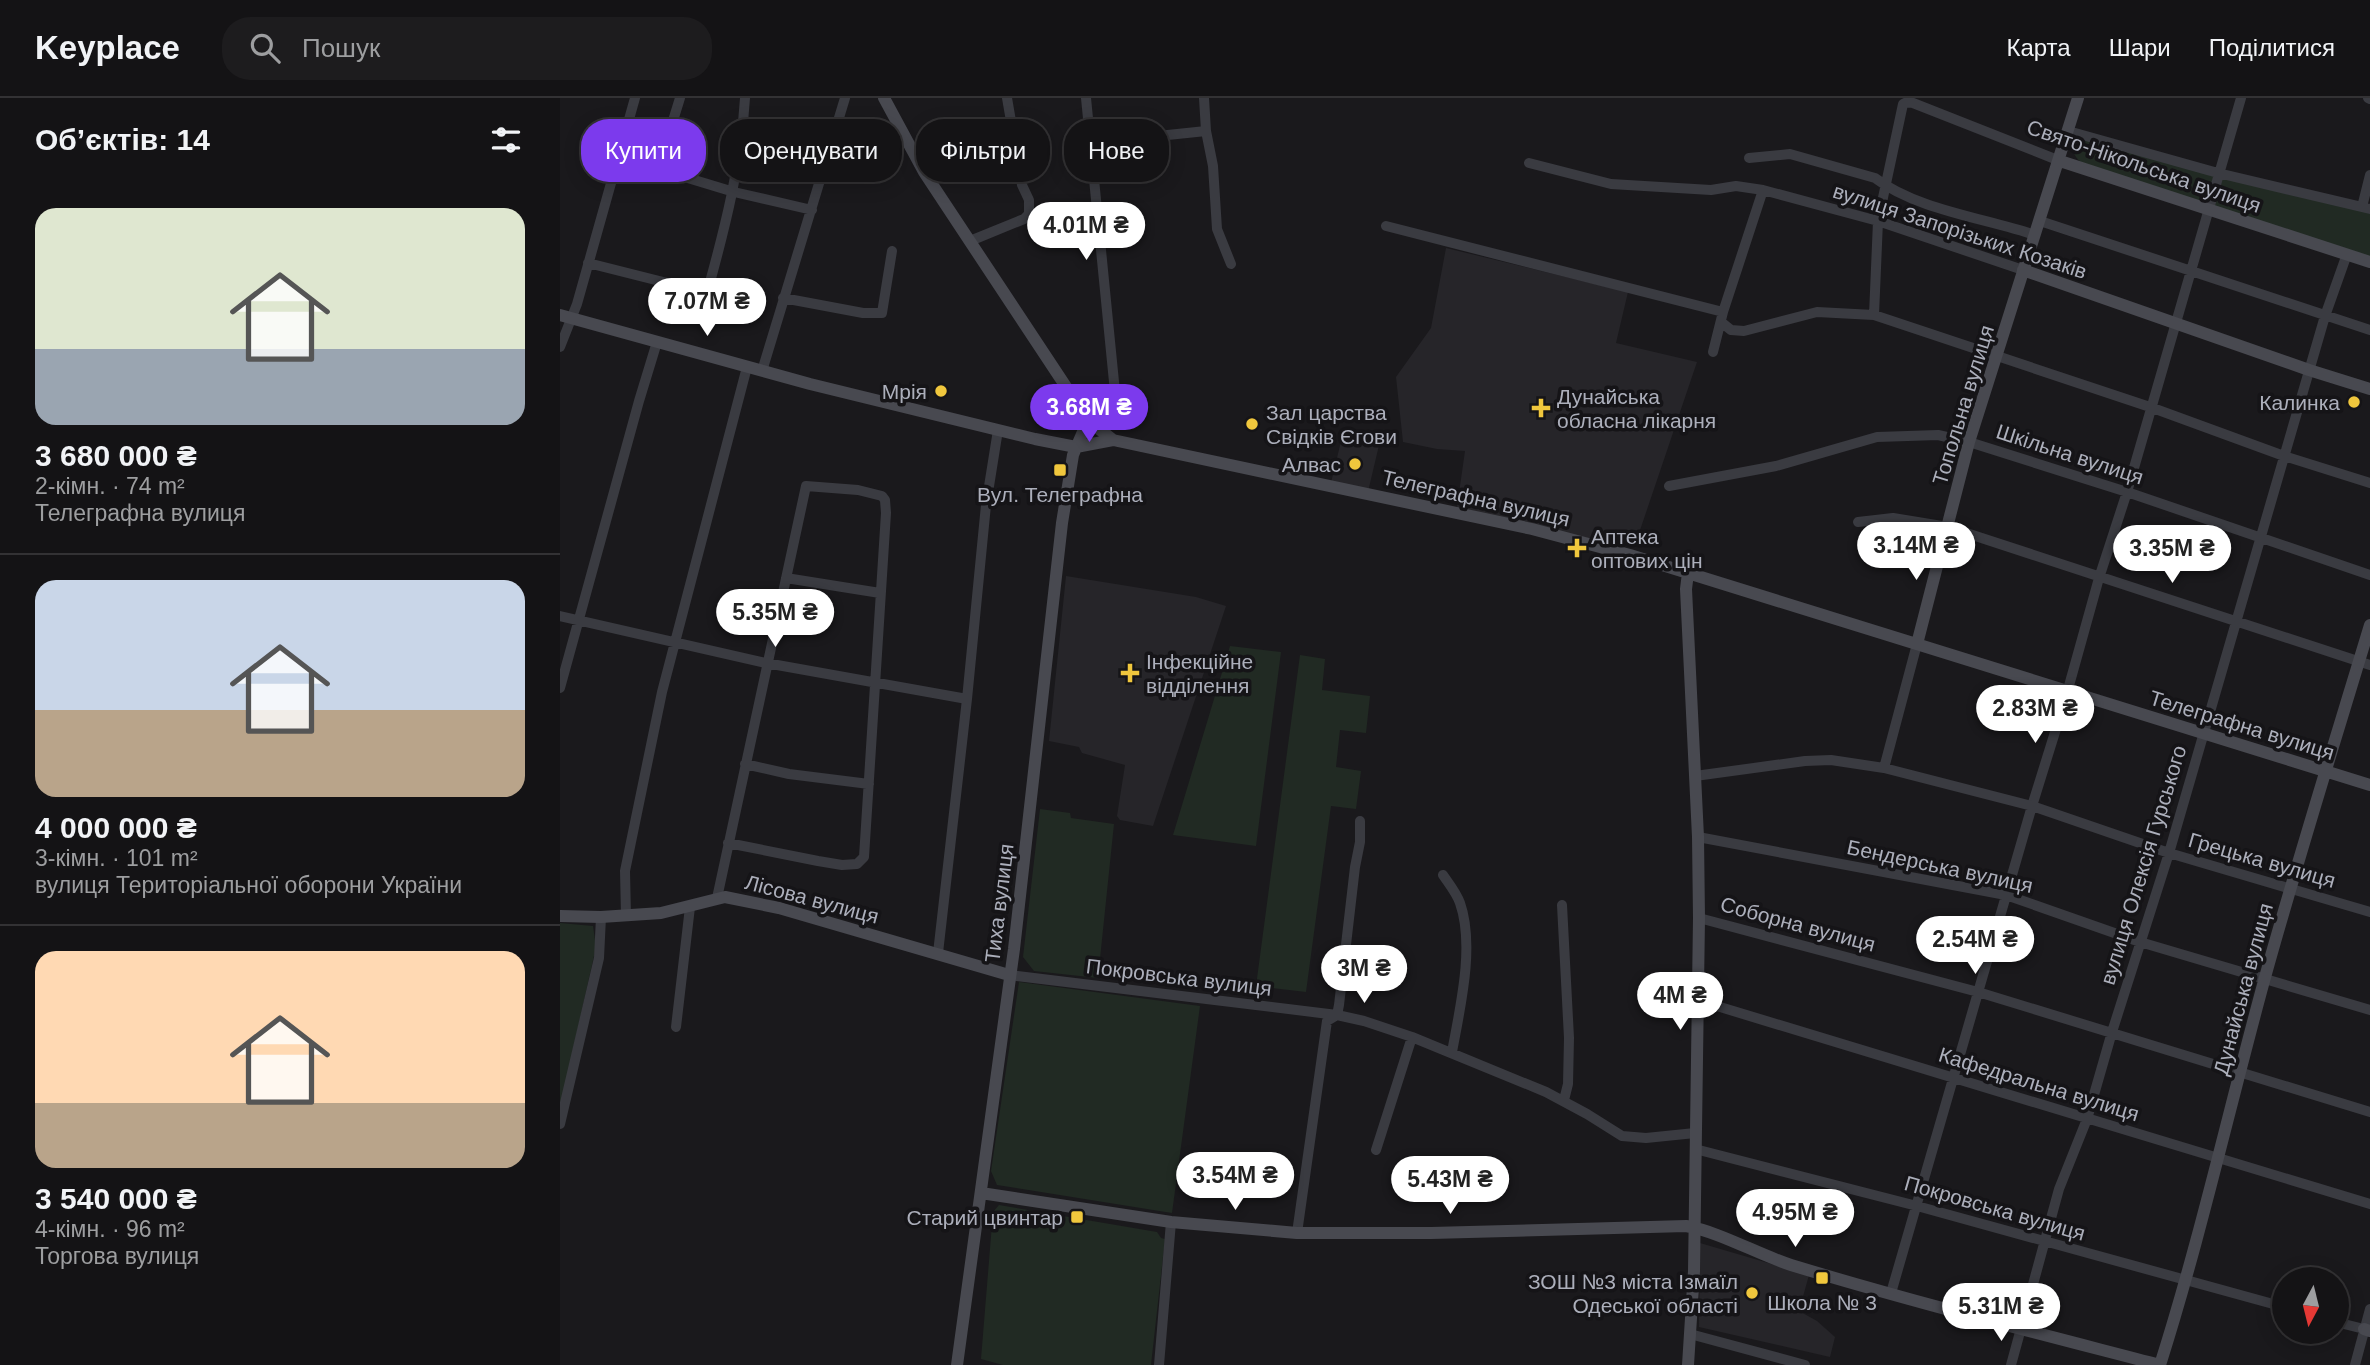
<!DOCTYPE html>
<html lang="uk">
<head>
<meta charset="utf-8">
<style>
  :root { --surface:#141315; --page:#1d1c1e; --text:#f1f3f6; --muted:#9d9ea0; --line:#333234; --accent:#7c3aed }
  body { margin:0; font-family:Arial,sans-serif; background:var(--page); color:var(--text); height:100vh; display:flex; flex-direction:column; font-size:26px; white-space:nowrap }
  * { box-sizing:border-box; margin:0 }
  p { font-size:23px; color:var(--muted) }
  .icon { flex:none; width:38px; height:38px; fill:none; stroke:currentColor; stroke-width:2; stroke-linecap:round; stroke-linejoin:round }
  .map { position:relative; flex:1; overflow:hidden }
  .sheet { display:flex; flex-direction:column; background:var(--surface); width:560px }
  .sheet>* { flex:none }
  .guide { position:absolute; left:21px; top:21px; width:665px; height:63px; display:flex; gap:14px }
  .needle { width:46px; rotate:187deg }
  .controls { position:absolute; left:1712px; top:1169px; display:grid; gap:14px }
  .controls a { display:grid; place-items:center; width:77px; height:77px; border-radius:50%; background:var(--surface); box-shadow:0 4px 18px #0003,0 0 0 2px var(--line); font-size:35px }
  .price { position:absolute; translate:-50% -60px; padding:0 16px; border-radius:24px; background:#fff; color:#222; font-size:23px; line-height:46px; filter:drop-shadow(0 2px 4px #0008) }
  .price::after { content:''; position:absolute; left:50%; top:42px; width:21px; height:16px; margin-left:-10px; background:inherit; clip-path:polygon(0 0,100% 0,50% 100%) }
  .price.active { background:var(--accent); color:#fff }
  ul { padding:0; list-style:none }
  li { display:grid; align-content:center; gap:14px; height:371px; padding:0 35px }
  li+li { border-top:2px solid var(--line) }
  li span { display:grid; place-items:center; height:217px; border-radius:21px; color:#555 }
  li>.icon { margin-inline-start:auto }
  span .icon { width:126px; height:126px; fill:#fffc; stroke-width:1 }
  li b { font-size:30px }
  h2 { display:flex; justify-content:space-between; align-items:center; height:84px; padding:0 35px; font-size:30px }
  .chip { padding:0 24px; border-radius:28px; background:var(--surface); box-shadow:0 4px 18px #0003,0 0 0 2px var(--line); font-size:24px; line-height:63px }
  .chip.active { background:var(--accent); color:#fff }
  header { display:flex; align-items:center; gap:42px; box-sizing:border-box; height:98px; padding:0 35px; background:var(--surface); border-bottom:2px solid var(--line) }
  header strong { font-size:33px }
  nav { display:flex; gap:38px; margin-inline-start:auto; font-size:24px }
  .search { width:490px; height:63px; background:var(--page); display:flex; align-items:center; gap:18px; box-sizing:border-box; padding:0 24px; border-radius:28px; color:var(--muted); font-size:26px }
  main { display:flex; flex:1; min-height:0 }
  .map>svg:first-child { display:block }
  .built { fill:#262529 }
  .green { fill:#212a23 }
  .lines { fill:none; stroke-linecap:round; stroke-linejoin:round }
  .street { stroke:#3a3b41; stroke-width:10 }
  .secondary { stroke:#484950; stroke-width:12 }
  .poi-dot { fill:#f0c73d; stroke:#151417; stroke-width:2.5 }
  .labels { text-anchor:middle; dominant-baseline:central; stroke-width:7; stroke-linejoin:round; paint-order:stroke }
  .street-label { font-size:21px; fill:#acafbb; stroke:#151417 }
  .poi-label { font-size:21px; fill:#acafbb; stroke:#151417; text-anchor:end }
</style>
</head>
<body>
<header>
<strong>Keyplace</strong>
<div class="search"><svg class="icon" aria-label="search" viewBox="0 0 24 24"><circle cx="10" cy="10" r="6"/><path d="M15 15l6 6"/></svg>Пошук</div>
<nav><a>Карта</a><a>Шари</a><a>Поділитися</a></nav>
</header>
<main>
<section class="sheet">
<h2>Об’єктів: 14<svg class="icon" aria-label="filters" viewBox="0 0 24 24"><path d="M4 7h16M4 17h16"/><circle cx="9" cy="7" r="2"/><circle cx="15" cy="17" r="2"/></svg></h2>
<ul>
<li><span style="background:linear-gradient(#dfe7d0 65%,#9aa5b1 0)"><svg class="icon" aria-label="home" viewBox="0 0 24 24"><path d="M3 11l9-7 9 7M6 9v11h12V9"/></svg></span><div><b>3 680 000 ₴</b><p>2-кімн. · 74 m²</p><p>Телеграфна вулиця</p></div></li>
<li><span style="background:linear-gradient(#c9d6e8 60%,#b9a48a 0)"><svg class="icon" aria-label="home" viewBox="0 0 24 24"><path d="M3 11l9-7 9 7M6 9v11h12V9"/></svg></span><div><b>4 000 000 ₴</b><p>3-кімн. · 101 m²</p><p>вулиця Територіальної оборони України</p></div></li>
<li><span style="background:linear-gradient(#ffd9b3 70%,#b9a48a 0)"><svg class="icon" aria-label="home" viewBox="0 0 24 24"><path d="M3 11l9-7 9 7M6 9v11h12V9"/></svg></span><div><b>3 540 000 ₴</b><p>4-кімн. · 96 m²</p><p>Торгова вулиця</p></div></li>
</ul>
</section>
<div class="map">
<svg width="1810" height="1267" viewBox="0 0 1810 1267">
  <rect width="100%" height="100%" fill="#1a191c"/>
  <path class="built" d="M 886,150 L 1068,194 L 1056,245 L 1137,264 L 1075,447 L 1053,441 L 1053,439 L 1047,437 L 1046,440 L 1032,437 L 1031,441 L 897,409 L 905,353 L 877,351 L 843,344 L 836,279 L 871,230 Z
    M 783,335 L 820,343 L 807,398 L 770,389 Z
    M 506,478 L 636,499 L 666,508 L 593,728 L 560,722 L 557,718 L 565,667 L 522,655 L 519,649 L 489,643 Z
    M 1140,1145 L 1249,1177 L 1239,1213 L 1257,1223 L 1275,1239 L 1270,1259 L 1139,1229 Z"/>
  <path class="green" d="M 1513,38 L 1810,115 L 1810,159 L 1524,67 C 1513,58 1511,52 1513,38 Z
    M 670,548 L 721,554 L 696,748 L 613,737 Z
    M 740,557 L 765,561 L 762,592 L 810,598 L 806,635 L 780,632 L 776,669 L 801,673 L 796,711 L 771,708 L 746,894 L 696,888 Z
    M 480,711 L 510,715 L 511,720 L 554,726 L 538,880 L 474,873 L 463,859 Z
    M 0,825 L 33,828 L 36,849 L 0,1010 Z
    M 459,884 L 640,908 L 612,1115 L 437,1087 L 431,1073 Z
    M 439,1107 L 597,1134 L 601,1140 L 605,1141 L 591,1267 L 443,1267 L 421,1261 L 433,1114 Z"/>
  <g class="lines">
    <path class="street" d="M 526,0 L 555,294 L 552,320 L 540,333
      M 644,0 L 646,33 L 653,68 L 657,131 L 671,166
      M 1808,0 L 1810,1
      M 1508,33 L 1658,75 L 1810,111
      M 531,45 L 646,33
      M 1189,60 L 1230,56 L 1315,80 C 1357,112 1425,120 1475,137
      M 57,64 L 98,71 L 174,94 L 252,112
      M 969,65 L 1051,86 L 1151,92 L 1176,88 L 1203,92 L 1318,123 L 1463,172
      M 98,71 L 120,0
      M 1802,109 L 1810,77
      M 1480,123 L 1810,232
      M 826,128 L 1163,214
      M 410,143 L 464,121 L 469,116 L 469,102 L 462,87 L 447,0
      M 28,165 L 147,195 C 165,130 181,67 185,0
      M 223,200 L 303,215 L 322,215 L 332,153
      M 1314,217 L 1318,123 L 1343,6 L 1347,4 L 1353,5 L 1500,63
      M 1161,224 L 1171,232 L 1184,233 L 1257,214 L 1314,217 L 1590,309 L 1724,358 L 1810,385
      M 0,249 L 17,206 L 75,0
      M 1153,254 L 1163,214 L 1203,92
      M 202,273 L 285,0
      M 1109,388 L 1216,368 L 1317,339 L 1378,337 L 1409,344 L 1567,394 L 1810,477
      M 1298,424 L 1333,420 L 1388,429 L 1810,567
      M 226,480 L 320,495
      M 0,518 L 206,565 L 407,601
      M 0,590 L 79,303 L 97,244
      M 185,666 L 229,676 L 309,686
      M 1324,670 L 1357,546
      M 1135,678 L 1245,663 L 1271,662 L 1324,670 L 1472,708 L 1609,755 L 1810,814
      M 1138,739 L 1446,797 L 1580,844 L 1810,912
      M 883,777 C 889,786 896,794 900,805 C 915,848 900,910 892,954
      M 157,800 L 246,388 L 298,392 L 322,398 L 325,402 L 326,415 L 304,759 L 297,766 L 282,767 L 258,763 L 168,745
      M 1002,807 L 1009,940 L 1008,986 L 1004,1002
      M 66,818 L 65,773 L 102,594 L 187,269
      M 1139,820 L 1418,894 L 1810,1014
      M 378,855 L 407,601 L 426,407 L 438,332
      M 449,877 L 777,917 L 804,923 L 852,939 L 986,994 L 1027,1016 L 1062,1038 L 1086,1040 L 1135,1035
      M 1137,902 L 1810,1106
      M 116,929 L 130,809
      M 0,1026 L 39,860 L 41,819
      M 1135,1051 L 1357,1108 L 1724,1209
      M 816,1052 L 852,939
      M 737,1135 L 767,923 L 777,917 L 779,907 L 795,769 L 800,744 L 800,723
      M 1331,1195 L 1472,708 L 1505,602 L 1539,480 L 1567,394 L 1681,0
      M 1776,1224 L 1804,1231
      M 1130,1236 L 1245,1267
      M 599,1267 L 611,1124
      M 1451,1267 L 1499,1091 L 1527,1021 L 1552,934 L 1609,755 L 1765,218 L 1787,156
      M 1795,1267 L 1810,1211"/>
    <path class="secondary" d="M 324,0 L 364,74 L 528,322 L 553,342
      M 1500,63 L 1810,164
      M 1463,172 L 1749,272 L 1810,291
      M 0,217 L 250,286 L 475,341 L 516,349 L 553,342 L 972,431 L 1070,457 L 1810,687
      M 1128,475 L 1126,491 L 1138,739 L 1139,820 L 1134,1173 L 1128,1267
      M 1357,546 L 1409,344 L 1518,0
      M 0,818 L 41,819 L 101,815 L 165,799 L 219,810 L 449,877
      M 421,1095 L 611,1124 L 737,1135 L 871,1135 L 1126,1128 C 1160,1134 1197,1156 1231,1167 C 1353,1204 1477,1235 1600,1267
      M 1804,1231 L 1810,1233
      M 397,1267 L 454,851 L 502,425 L 513,357 L 528,322
      M 1600,1267 C 1640,1141 1669,1011 1704,883 C 1737,764 1774,646 1810,527"/>
  </g>
  <g class="poi-dot">
    <circle cx="381" cy="293" r="7"/>
    <circle cx="1794" cy="304" r="7"/>
    <path d="M977.5 299.5h7v7h7v7h-7v7h-7v-7h-7v-7h7z"/>
    <circle cx="692" cy="326" r="7"/>
    <circle cx="795" cy="366" r="7"/>
    <rect x="493" y="365" width="14" height="14" rx="3.5"/>
    <path d="M1013.5 439.5h7v7h7v7h-7v7h-7v-7h-7v-7h7z"/>
    <path d="M566.5 564.5h7v7h7v7h-7v7h-7v-7h-7v-7h7z"/>
    <rect x="510" y="1112" width="14" height="14" rx="3.5"/>
    <rect x="1255" y="1173" width="14" height="14" rx="3.5"/>
    <circle cx="1192" cy="1195" r="7"/>
  </g>
  <g class="labels">
    <g class="street-label">
      <text transform="translate(1584 68) rotate(19)">Свято-Нікольська вулиця</text>
      <text transform="translate(1400 133) rotate(18)">вулиця Запорізьких Козаків</text>
      <text transform="translate(1403 307) rotate(-73)">Топольна вулиця</text>
      <text transform="translate(1510 356) rotate(18)">Шкільна вулиця</text>
      <text transform="translate(916 400) rotate(13)">Телеграфна вулиця</text>
      <text transform="translate(1682 627) rotate(17)">Телеграфна вулиця</text>
      <text transform="translate(1702 762) rotate(16)">Грецька вулиця</text>
      <text transform="translate(1583 767) rotate(-73)">вулиця Олексія Гурського</text>
      <text transform="translate(1380 768) rotate(12)">Бендерська вулиця</text>
      <text transform="translate(252 801) rotate(15)">Лісова вулиця</text>
      <text transform="translate(439 805) rotate(-83)">Тиха вулиця</text>
      <text transform="translate(1238 826) rotate(15)">Соборна вулиця</text>
      <text transform="translate(619 879) rotate(7)">Покровська вулиця</text>
      <text transform="translate(1683 891) rotate(-75)">Дунайська вулиця</text>
      <text transform="translate(1479 986) rotate(17)">Кафедральна вулиця</text>
      <text transform="translate(1435 1110) rotate(16)">Покровська вулиця</text>
    </g>
    <g class="poi-label">
      <text x="367" y="293">Мрія</text>
      <text x="997" y="298" text-anchor="start">Дунайська<tspan x="997" dy="24">обласна лікарня</tspan></text>
      <text x="1780" y="304">Калинка</text>
      <text x="706" y="314" text-anchor="start">Зал царства<tspan x="706" dy="24">Свідків Єгови</tspan></text>
      <text x="781" y="366">Алвас</text>
      <text x="500" y="396" text-anchor="middle">Вул. Телеграфна</text>
      <text x="1031" y="438" text-anchor="start">Аптека<tspan x="1031" dy="24">оптових цін</tspan></text>
      <text x="586" y="563" text-anchor="start">Інфекційне<tspan x="586" dy="24">відділення</tspan></text>
      <text x="503" y="1119">Старий цвинтар</text>
      <text x="1178" y="1183">ЗОШ №3 міста Ізмаїл<tspan x="1178" dy="24">Одеської області</tspan></text>
      <text x="1262" y="1204" text-anchor="middle">Школа № 3</text>
    </g>
  </g>
</svg>
<div class="controls">
<a><svg class="needle" viewBox="-14 -14 28 28"><path d="M0-13l5 13h-10z" fill="#e53935"/><path d="M0 13l5-13h-10z" fill="#9d9ea0"/></svg></a>
</div>
<b class="price" style="left:526px;top:164px">4.01M ₴</b>
<b class="price" style="left:147px;top:240px">7.07M ₴</b>
<b class="price active" style="left:529px;top:346px">3.68M ₴</b>
<b class="price" style="left:1356px;top:484px">3.14M ₴</b>
<b class="price" style="left:1612px;top:487px">3.35M ₴</b>
<b class="price" style="left:215px;top:551px">5.35M ₴</b>
<b class="price" style="left:1475px;top:647px">2.83M ₴</b>
<b class="price" style="left:1415px;top:878px">2.54M ₴</b>
<b class="price" style="left:804px;top:907px">3M ₴</b>
<b class="price" style="left:1120px;top:934px">4M ₴</b>
<b class="price" style="left:675px;top:1114px">3.54M ₴</b>
<b class="price" style="left:890px;top:1118px">5.43M ₴</b>
<b class="price" style="left:1235px;top:1151px">4.95M ₴</b>
<b class="price" style="left:1441px;top:1245px">5.31M ₴</b>
<div class="guide">
<a class="chip active">Купити</a>
<a class="chip">Орендувати</a>
<a class="chip">Фільтри</a>
<a class="chip">Нове</a>
</div>
</div>
</main>
</body>
</html>
